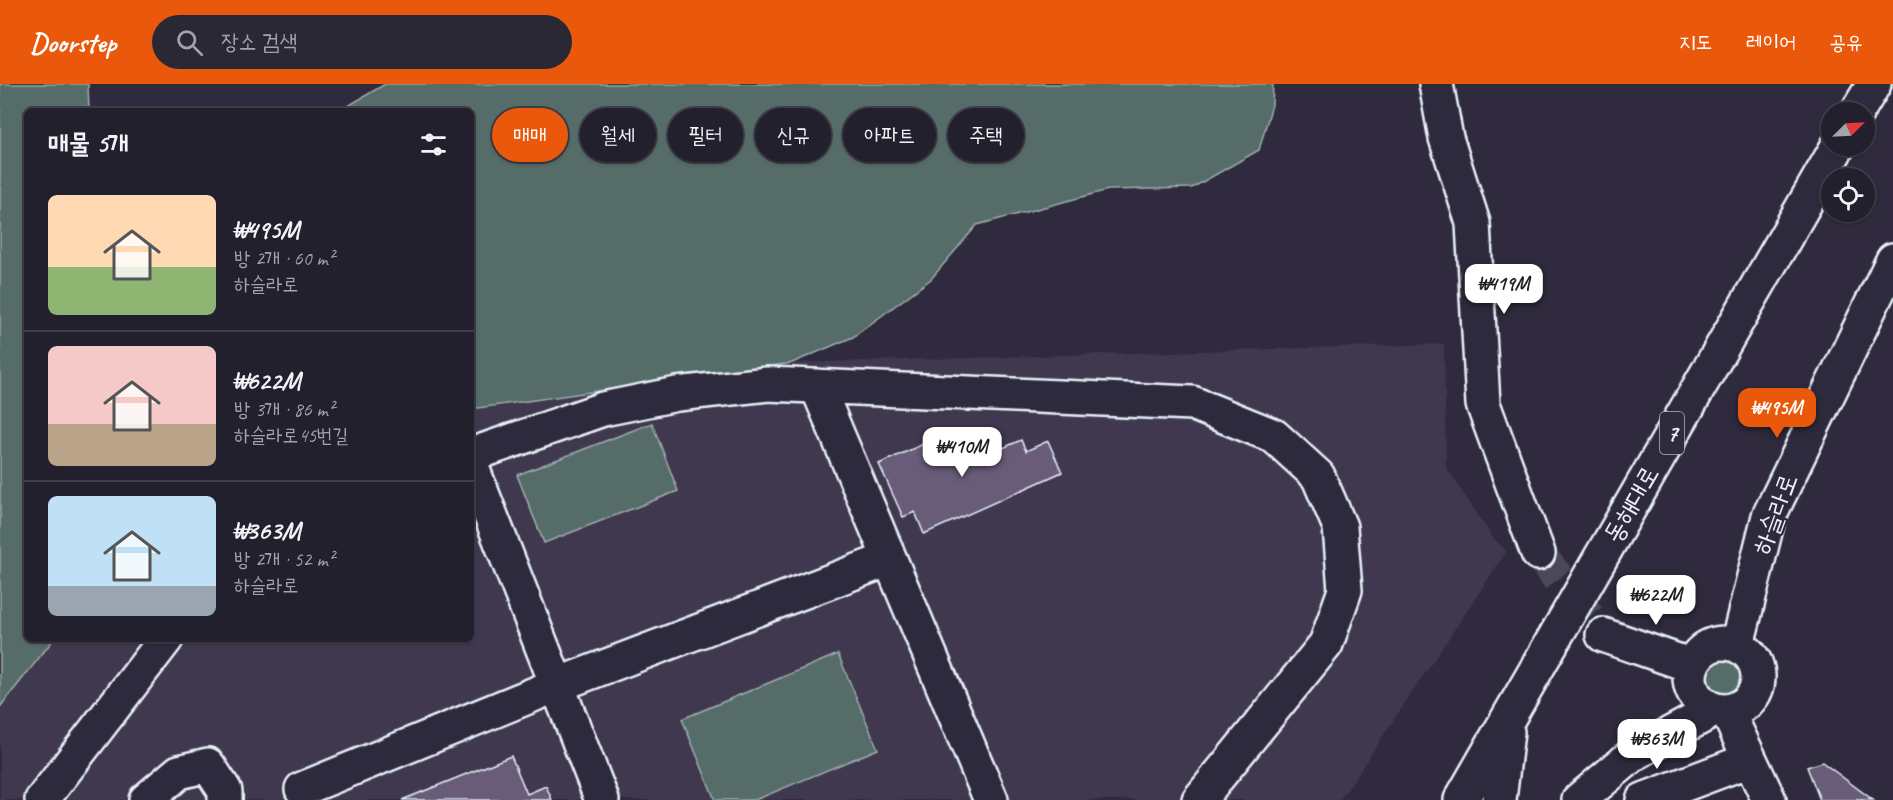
<!DOCTYPE html>
<html lang="ko">
<head>
<meta charset="utf-8">
<style>
  :root { --surface:#23202e; --page:#2b2836; --text:#f1f3f6; --muted:#a3a3aa; --line:#403e4a; --accent:#ea580c }
  body { margin:0; font-family:Caveat,"Poor Story",sans-serif; background:var(--page); color:var(--text); height:100vh; display:flex; flex-direction:column; font-size:22px; white-space:nowrap }
  * { box-sizing:border-box; margin:0 }
  p { font-size:20px; color:var(--muted) }
  .icon { flex:none; width:33px; height:33px; fill:none; stroke:currentColor; stroke-width:2; stroke-linecap:round; stroke-linejoin:round }
  .map { position:relative; flex:1; overflow:hidden }
  .sheet { position:absolute; left:24px; top:24px; width:450px; height:534px; display:flex; flex-direction:column; background:var(--surface); border-radius:9px; box-shadow:0 2px 4px #0004,0 0 0 2px var(--line) }
  .sheet>* { flex:none }
  .banner { position:absolute; left:492px; top:24px; width:570px; height:54px; display:flex; gap:12px }
  .needle { width:39px; rotate:66deg }
  .buttons { position:absolute; left:1821px; top:18px; display:grid; gap:12px }
  .buttons a { display:grid; place-items:center; width:54px; height:54px; border-radius:50%; background:var(--surface); box-shadow:0 2px 4px #0004,0 0 0 2px var(--line); font-size:30px }
  .price { position:absolute; translate:-50% -51px; padding:0 14px; border-radius:12px; background:#fff; color:#222; font-size:20px; line-height:39px; filter:drop-shadow(0 2px 3px #0008) }
  .price::after { content:''; position:absolute; left:50%; top:36px; width:18px; height:14px; margin-left:-9px; background:inherit; clip-path:polygon(0 0,100% 0,50% 100%) }
  .price.on { background:var(--accent); color:#fff }
  ul { padding:0; list-style:none }
  li { display:flex; align-items:center; gap:18px; height:150px; padding:0 24px }
  li+li { border-top:2px solid var(--line) }
  li span { display:grid; place-items:center; flex:none; width:168px; height:120px; border-radius:9px; color:#555 }
  li>.icon { margin-inline-start:auto }
  span .icon { width:72px; height:72px; fill:#fffc; stroke-width:1 }
  li b { font-size:26px }
  h2 { display:flex; justify-content:space-between; align-items:center; height:72px; padding:0 24px; font-size:26px }
  .pill { padding:0 21px; border-radius:27px; background:var(--surface); box-shadow:0 2px 4px #0004,0 0 0 2px var(--line); font-size:21px; line-height:54px }
  .pill.on { background:var(--accent); color:#fff }
  header { display:flex; align-items:center; gap:36px; box-sizing:border-box; height:84px; padding:0 30px; background:var(--accent); color:#fff }
  header strong { font-size:28px }
  nav { display:flex; gap:33px; margin-inline-start:auto; font-size:21px }
  .search { width:420px; height:54px; background:var(--page); display:flex; align-items:center; gap:15px; box-sizing:border-box; padding:0 21px; border-radius:33px; color:var(--muted); font-size:22px }
  .map>svg:first-child { display:block }
  .built { fill:#40394f }
  .green { fill:#566c67; stroke:#9faeb0; stroke-width:1.5 }
  .building { fill:#675b78; stroke:#e8f1f8; stroke-width:1.5 }
  .lines { fill:none; stroke-linecap:round; stroke-linejoin:round }
  .minor-tunnel { stroke:#4b4859; stroke-width:33; stroke-dasharray:33 16; stroke-linecap:butt }
  .minor-casing { stroke:#e8f1f8; stroke-width:38 }
  .major-casing { stroke:#e8f1f8; stroke-width:38 }
  .minor { stroke:#2f2a3d; stroke-width:33 }
  .major { stroke:#2f2a3d; stroke-width:33 }
  .labels { text-anchor:middle; dominant-baseline:central; stroke-width:4.5; stroke-linejoin:round; paint-order:stroke }
  .shield { fill:#2f2a3d; stroke:#b0b5c0; stroke-width:1.5 }
  .shield-label { font-size:24px; font-weight:bold; fill:#e8f1f8 }
  .street-label { font-size:26px; fill:#e8f1f8; stroke:#2f2a3d }
</style>
</head>
<body>
<header>
<strong>Doorstep</strong>
<div class="search"><svg class="icon" aria-label="search" viewBox="0 0 24 24"><circle cx="10" cy="10" r="6"/><path d="M15 15l6 6"/></svg>장소 검색</div>
<nav><a>지도</a><a>레이어</a><a>공유</a></nav>
</header>
<div class="map">
<svg width="1893" height="716" viewBox="0 0 1893 716">
  <rect width="100%" height="100%" fill="#2f2a3d"/>
  <filter id="ink" filterUnits="userSpaceOnUse"><feTurbulence type="fractalNoise" baseFrequency=".0167" numOctaves="2"/><feDisplacementMap in="SourceGraphic" scale="12" xChannelSelector="R" yChannelSelector="G"/><feConvolveMatrix kernelMatrix="1 2 1 2 8 2 1 2 1" color-interpolation-filters="sRGB"/></filter>
  <g filter="url(#ink)">
    <path class="built" d="M 1444,260 L 1446,383 L 1493,454 L 1507,467 L 1340,716 L 0,716 L 0,623 L 54,555 L 471,555 L 471,325 L 792,279 Z"/>
    <path class="green" d="M 0,0 L 88,0 L 89,27 L 27,27 L 27,555 L 54,555 L 0,623 Z
      M 385,0 L 1273,0 L 1272,21 L 1259,66 L 1192,104 L 1108,106 L 977,141 L 931,195 L 853,253 L 792,279 L 471,325 L 471,27 L 346,27 L 348,22 Z
      M 652,339 L 678,407 L 544,459 L 517,391 Z
      M 838,570 L 878,665 L 755,716 L 715,716 L 682,635 Z
      M1704 593a20 20 0 1 1 40 0a20 20 0 1 1-40 0Z"/>
    <path class="building" d="M 948,349 L 954,361 L 969,354 L 978,375 L 1021,356 L 1026,367 L 1048,357 L 1062,388 L 924,450 L 915,428 L 903,433 L 879,380 Z
      M 511,672 L 527,710 L 546,702 L 552,716 L 402,716 Z
      M 1822,678 L 1873,716 L 1820,716 L 1807,683 Z"/>
    <g class="lines">
      <path class="minor-tunnel" d="M 1538,469 L 1603,551"/>
      <g class="minor-casing">
        <path id="minor" d="M 1436,0 L 1446,54 L 1473,139 L 1483,320 L 1538,469
          M 817,302 L 991,716
          M 471,371 L 603,325 L 677,310 L 768,300 L 1192,319 L 1274,352 L 1318,392 L 1340,443 L 1345,506 L 1326,560 L 1199,716
          M 471,381 L 602,716
          M 1603,551 L 1692,582
          M1690 593a34 34 0 1 1 68 0a34 34 0 1 1-68 0Z
          M 1737,561 L 1769,432 L 1893,176
          M 1727,627 L 1769,716
          M 302,705 L 557,601 L 889,475
          M 42,716 L 166,555
          M 146,716 L 179,688 L 208,681 L 225,707 L 225,716
          M 1579,716 L 1635,669 L 1714,626
          M 1643,716 L 1749,676"/>
      </g>
      <g class="major-casing">
        <path id="major" d="M 1857,28 L 1874,0
          M 1461,716 L 1838,62
          M 1499,716 L 1507,648"/>
      </g>
      <use href="#minor" class="minor"/>
      <use href="#major" class="major"/>
    </g>
  </g>
  <g class="labels">
    <rect class="shield" x="1660" y="328" width="24" height="42" rx="4.5"/>
    <g class="shield-label">
      <text x="1672" y="349">7</text>
    </g>
    <g class="street-label">
      <text transform="translate(1631 420) rotate(-60)">동해대로</text>
      <text transform="translate(1775 430) rotate(-70)">하슬라로</text>
    </g>
  </g>
</svg>
<div class="buttons">
<a><svg class="needle" viewBox="-14 -14 28 28"><path d="M0-13l5 13h-10z" fill="#e53935"/><path d="M0 13l5-13h-10z" fill="#a3a3aa"/></svg></a>
<a><svg class="icon" aria-label="locate" viewBox="0 0 24 24"><circle cx="12" cy="12" r="6"/><path d="M12 2v4M12 18v4M2 12h4M18 12h4"/></svg></a>
</div>
<b class="price" style="left:1504px;top:231px">₩419M</b>
<b class="price on" style="left:1777px;top:355px">₩495M</b>
<b class="price" style="left:962px;top:394px">₩410M</b>
<b class="price" style="left:1656px;top:542px">₩622M</b>
<b class="price" style="left:1657px;top:686px">₩363M</b>
<div class="banner">
<a class="pill on">매매</a>
<a class="pill">월세</a>
<a class="pill">필터</a>
<a class="pill">신규</a>
<a class="pill">아파트</a>
<a class="pill">주택</a>
</div>
<section class="sheet">
<h2>매물 5개<svg class="icon" aria-label="filters" viewBox="0 0 24 24"><path d="M4 7h16M4 17h16"/><circle cx="9" cy="7" r="2"/><circle cx="15" cy="17" r="2"/></svg></h2>
<ul>
<li><span style="background:linear-gradient(#ffd9b3 60%,#8fb573 0)"><svg class="icon" aria-label="home" viewBox="0 0 24 24"><path d="M3 11l9-7 9 7M6 9v11h12V9"/></svg></span><div><b>₩495M</b><p>방 2개 · 60 m²</p><p>하슬라로</p></div></li>
<li><span style="background:linear-gradient(#f6c9c9 65%,#b9a48a 0)"><svg class="icon" aria-label="home" viewBox="0 0 24 24"><path d="M3 11l9-7 9 7M6 9v11h12V9"/></svg></span><div><b>₩622M</b><p>방 3개 · 86 m²</p><p>하슬라로45번길</p></div></li>
<li><span style="background:linear-gradient(#bfe0f5 75%,#9aa5b1 0)"><svg class="icon" aria-label="home" viewBox="0 0 24 24"><path d="M3 11l9-7 9 7M6 9v11h12V9"/></svg></span><div><b>₩363M</b><p>방 2개 · 52 m²</p><p>하슬라로</p></div></li>
</ul>
</section>
</div>
</body>
</html>
